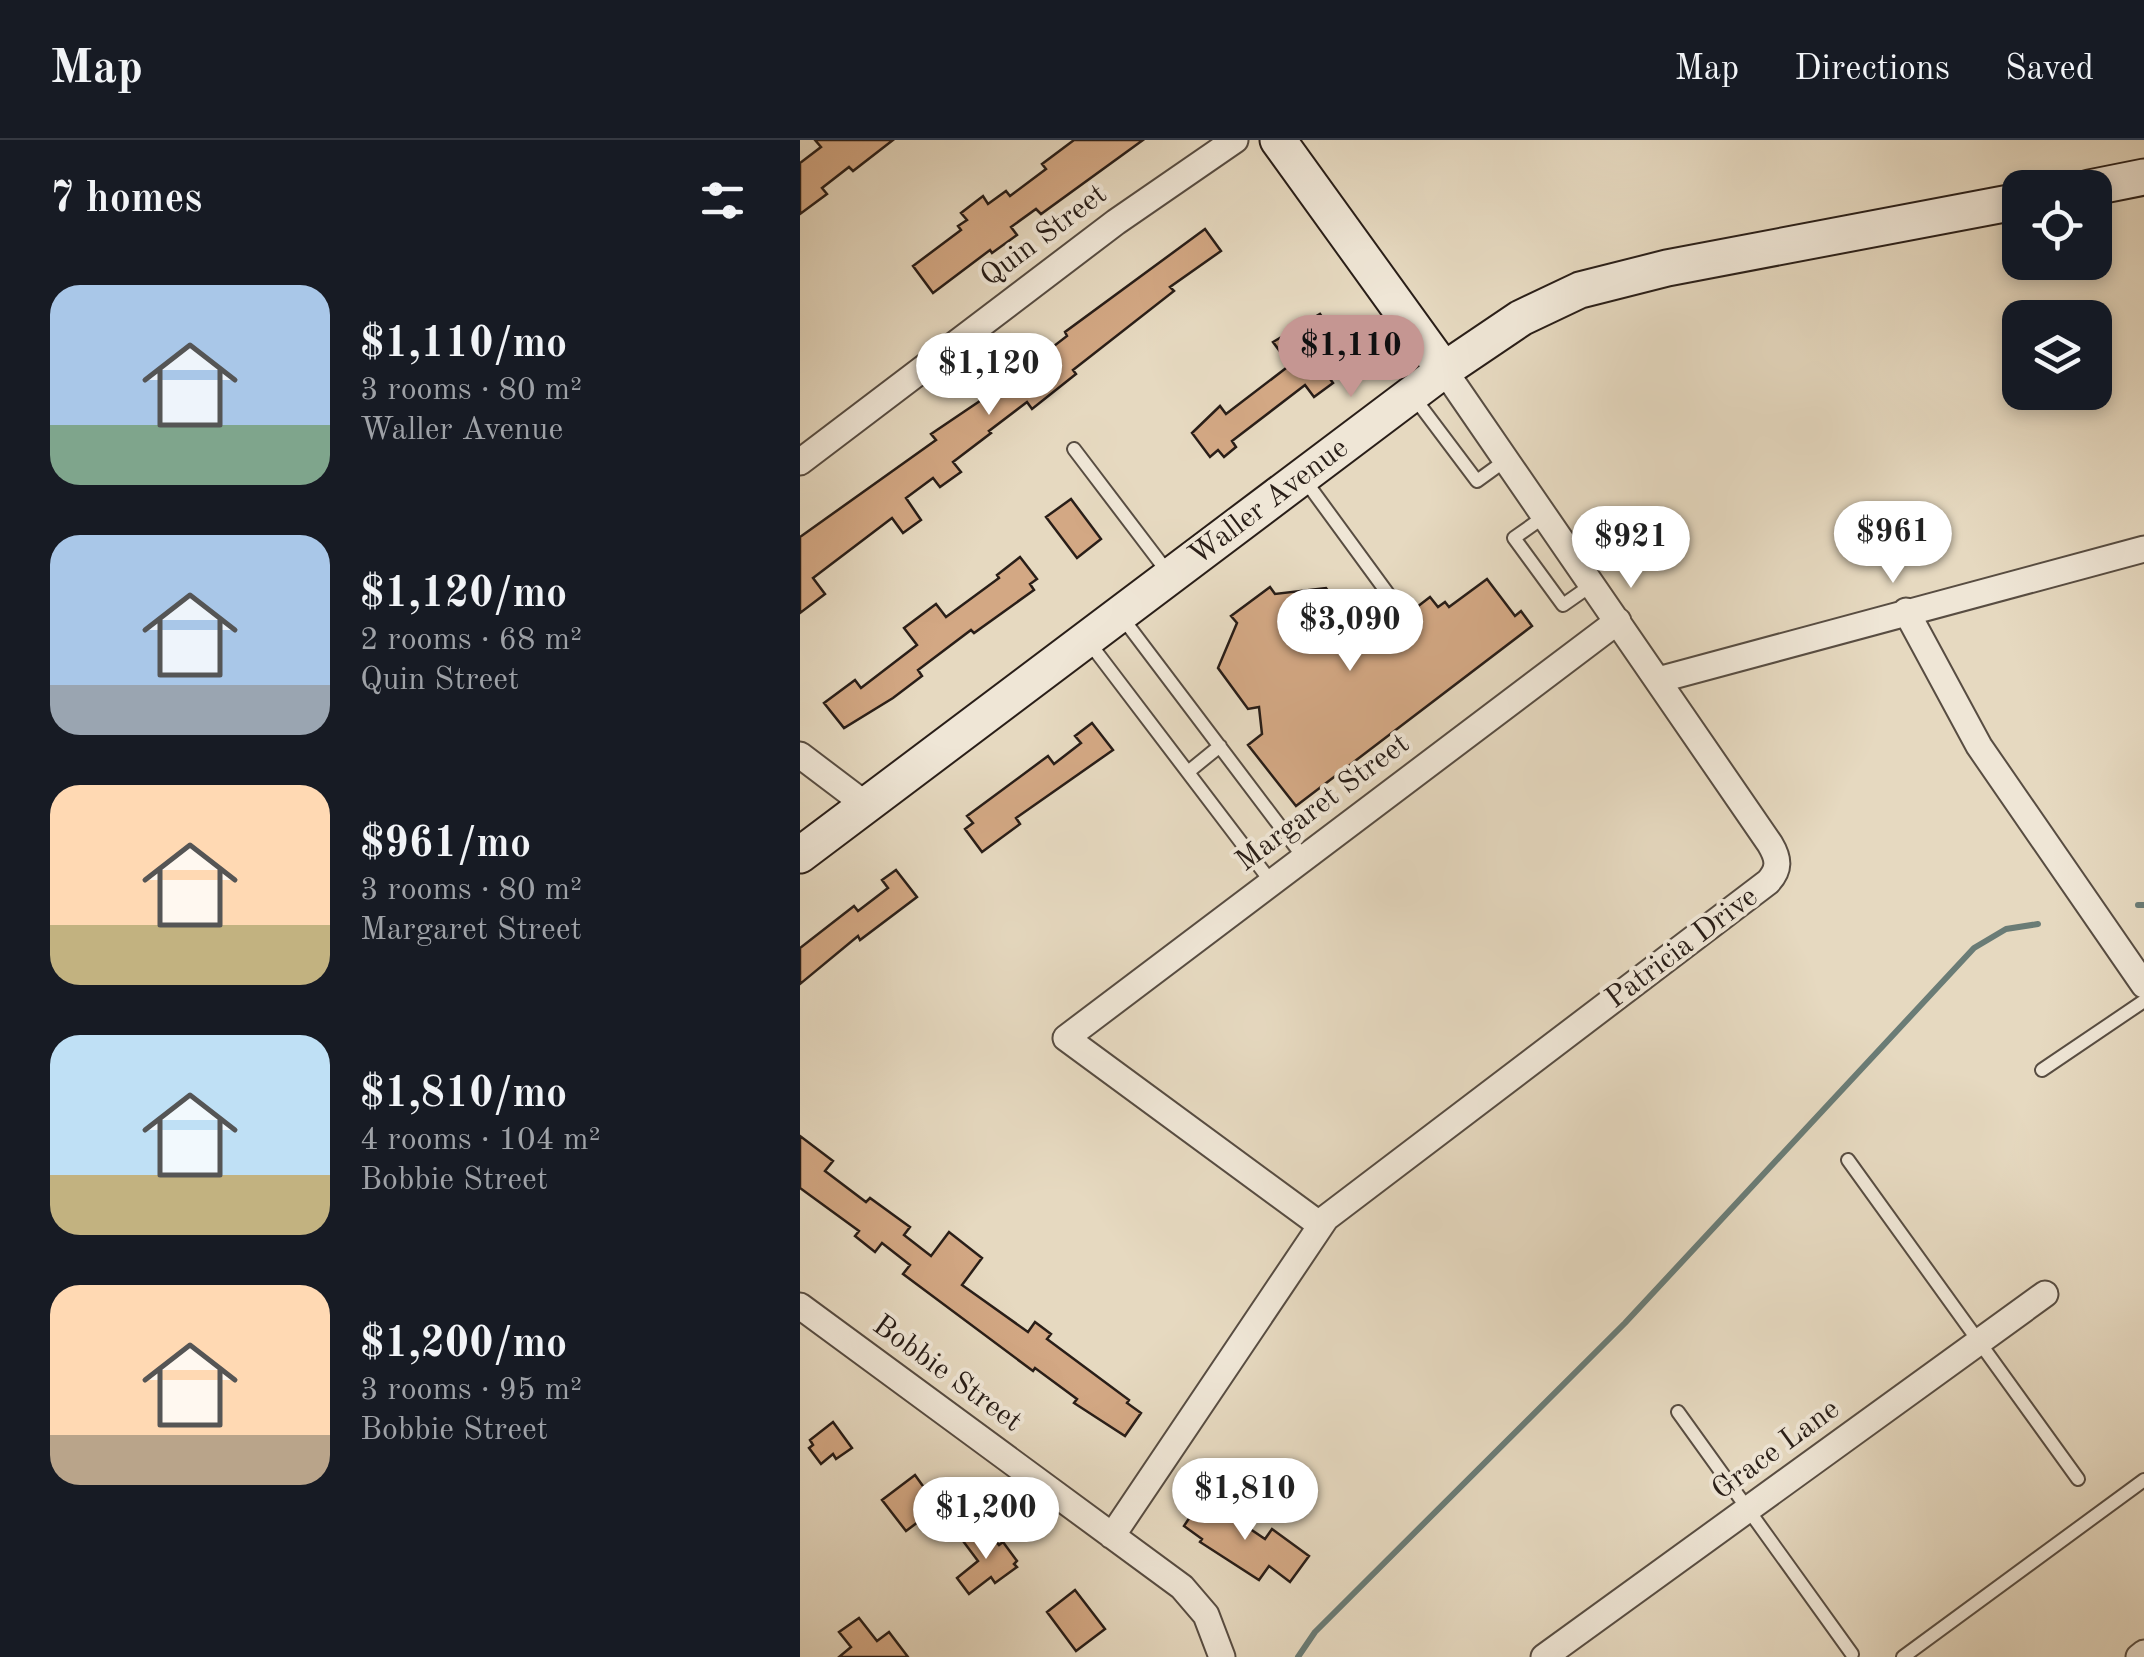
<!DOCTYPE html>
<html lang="en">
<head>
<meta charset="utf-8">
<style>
  :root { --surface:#171b24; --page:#242831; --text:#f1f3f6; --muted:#9ea1a6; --line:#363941; --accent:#c59692 }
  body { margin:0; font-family:"Old Standard TT",serif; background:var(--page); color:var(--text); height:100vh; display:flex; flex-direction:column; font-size:38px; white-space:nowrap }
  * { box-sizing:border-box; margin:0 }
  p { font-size:32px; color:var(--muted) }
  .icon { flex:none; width:55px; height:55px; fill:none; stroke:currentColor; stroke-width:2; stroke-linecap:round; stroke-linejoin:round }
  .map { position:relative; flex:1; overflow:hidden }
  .panel { display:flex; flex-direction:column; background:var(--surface); width:800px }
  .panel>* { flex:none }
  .fabs { position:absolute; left:1202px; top:30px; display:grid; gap:20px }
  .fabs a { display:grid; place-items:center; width:110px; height:110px; border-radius:20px; background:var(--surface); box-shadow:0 5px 15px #0003; font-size:50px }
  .price { position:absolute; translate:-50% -85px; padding:0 22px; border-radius:35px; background:#fff; color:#222; font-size:32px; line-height:65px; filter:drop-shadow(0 2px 5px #0008) }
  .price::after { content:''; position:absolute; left:50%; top:60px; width:30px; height:22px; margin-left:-15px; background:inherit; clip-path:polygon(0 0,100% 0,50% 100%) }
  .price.active { background:var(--accent); color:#111 }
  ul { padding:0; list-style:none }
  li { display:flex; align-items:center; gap:30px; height:250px; padding:0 50px }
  li span { display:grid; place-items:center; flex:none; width:280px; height:200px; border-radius:30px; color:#555 }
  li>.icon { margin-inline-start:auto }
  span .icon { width:120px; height:120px; fill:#fffc; stroke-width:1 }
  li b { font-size:42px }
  h2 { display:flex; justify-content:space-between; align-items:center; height:120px; padding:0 50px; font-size:42px }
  header { display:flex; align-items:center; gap:60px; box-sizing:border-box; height:140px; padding:0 50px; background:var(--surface); border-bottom:2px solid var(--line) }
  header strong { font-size:48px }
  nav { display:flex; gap:55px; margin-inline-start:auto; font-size:35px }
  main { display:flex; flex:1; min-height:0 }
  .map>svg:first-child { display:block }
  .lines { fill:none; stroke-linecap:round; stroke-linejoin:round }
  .stream { stroke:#6a7c76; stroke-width:6 }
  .building { fill:#d3a884; stroke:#291e18; stroke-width:2.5 }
  .lane-casing { stroke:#584d42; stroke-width:16 }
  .street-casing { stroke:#584d42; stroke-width:29 }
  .secondary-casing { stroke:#291e18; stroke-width:39 }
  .lane { stroke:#efe6d6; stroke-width:12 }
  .street { stroke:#efe6d6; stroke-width:25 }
  .secondary { stroke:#efe6d6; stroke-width:35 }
  .labels { text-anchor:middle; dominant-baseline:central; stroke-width:8; stroke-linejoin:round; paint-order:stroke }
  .street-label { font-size:30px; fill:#291e18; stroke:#efe6d6 }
</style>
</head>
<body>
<header>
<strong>Map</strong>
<nav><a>Map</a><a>Directions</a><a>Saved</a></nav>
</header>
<main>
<section class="panel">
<h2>7 homes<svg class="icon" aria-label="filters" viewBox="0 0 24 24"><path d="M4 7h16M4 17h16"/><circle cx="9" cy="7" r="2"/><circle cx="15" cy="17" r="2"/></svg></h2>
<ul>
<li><span style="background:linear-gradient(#a9c7e8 70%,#7fa58c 0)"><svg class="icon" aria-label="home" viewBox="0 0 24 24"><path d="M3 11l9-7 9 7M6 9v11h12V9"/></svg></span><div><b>$1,110/mo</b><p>3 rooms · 80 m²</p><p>Waller Avenue</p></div></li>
<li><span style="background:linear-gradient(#a9c7e8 75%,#9aa5b1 0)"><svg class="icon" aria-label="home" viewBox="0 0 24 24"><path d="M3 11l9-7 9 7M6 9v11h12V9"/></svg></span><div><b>$1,120/mo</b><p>2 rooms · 68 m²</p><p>Quin Street</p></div></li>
<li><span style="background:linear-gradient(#ffd9b3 70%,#c2b280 0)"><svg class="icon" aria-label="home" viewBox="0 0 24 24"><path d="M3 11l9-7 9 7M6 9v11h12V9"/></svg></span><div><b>$961/mo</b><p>3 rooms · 80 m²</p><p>Margaret Street</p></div></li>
<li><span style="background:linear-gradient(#bfe0f5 70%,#c2b280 0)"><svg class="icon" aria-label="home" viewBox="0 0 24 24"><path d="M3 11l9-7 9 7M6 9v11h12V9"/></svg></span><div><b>$1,810/mo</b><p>4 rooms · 104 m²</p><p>Bobbie Street</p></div></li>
<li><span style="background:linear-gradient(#ffd9b3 75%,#b9a48a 0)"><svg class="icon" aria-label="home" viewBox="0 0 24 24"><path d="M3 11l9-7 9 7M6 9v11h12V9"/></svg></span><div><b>$1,200/mo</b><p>3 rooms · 95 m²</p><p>Bobbie Street</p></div></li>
</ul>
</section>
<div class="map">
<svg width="1344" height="1517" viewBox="0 0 1344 1517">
  <rect width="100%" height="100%" fill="#e6d9c0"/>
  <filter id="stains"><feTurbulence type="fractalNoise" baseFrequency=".002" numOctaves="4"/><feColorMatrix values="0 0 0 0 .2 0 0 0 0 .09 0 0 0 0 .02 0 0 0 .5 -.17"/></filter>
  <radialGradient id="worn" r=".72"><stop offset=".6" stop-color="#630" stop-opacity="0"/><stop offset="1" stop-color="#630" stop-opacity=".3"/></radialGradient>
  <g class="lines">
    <path class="stream" d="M 1338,765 L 1344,765
      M 498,1517 L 515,1492 L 825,1183 L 1174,808 L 1206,789 L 1238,784"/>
  </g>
  <path class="building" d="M 15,0 L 93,0 L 53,31 L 49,27 L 22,48 L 27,54 L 0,74 L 0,23 L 21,7 Z
    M 274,0 L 343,0 L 241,74 L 236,69 L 211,87 L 217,95 L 192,113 L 190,110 L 133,153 L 113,126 L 161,90 L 158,86 L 167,80 L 161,73 L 183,56 L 188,64 L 206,51 L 210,56 L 246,29 L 242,24 Z
    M 405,89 L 421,111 L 370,147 L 374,151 L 273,230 L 276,234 L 232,269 L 227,262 L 189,291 L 191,293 L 153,322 L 161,332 L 140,347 L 133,338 L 106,358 L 121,380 L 103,393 L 92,378 L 13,438 L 25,454 L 0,473 L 0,397 L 136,300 L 131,294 L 205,244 L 267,196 L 265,192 Z
    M 520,174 L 543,206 L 520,225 L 533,243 L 514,257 L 505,245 L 432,301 L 436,307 L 424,317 L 418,310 L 410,317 L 392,293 L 420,266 L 426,274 L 490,225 L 473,202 Z
    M 271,359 L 301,399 L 277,418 L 246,377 Z
    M 220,417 L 237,439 L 230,444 L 234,450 L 174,493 L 171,490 L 118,530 L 122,536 L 93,558 L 44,588 L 24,563 L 55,540 L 61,548 L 117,505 L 104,488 L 136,464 L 146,477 L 199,438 L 197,435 Z
    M 687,439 L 715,476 L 721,471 L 732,486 L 496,666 L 448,605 L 462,594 L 459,567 L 448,569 L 418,528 L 437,483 L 431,476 L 470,447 L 475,454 L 526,448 L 569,504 L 630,457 L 638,467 L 645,462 L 649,467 Z
    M 292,583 L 313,610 L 216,678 L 220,684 L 182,712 L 165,689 L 173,683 L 167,676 L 248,616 L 254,624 L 281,603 L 275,596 Z
    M 96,730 L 117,757 L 60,800 L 58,796 L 0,844 L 0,808 L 54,766 L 58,771 L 88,748 L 82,740 Z
    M 0,996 L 33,1021 L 25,1031 L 66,1062 L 70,1058 L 110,1087 L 104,1095 L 131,1116 L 149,1092 L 182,1118 L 162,1145 L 228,1192 L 235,1182 L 251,1194 L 247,1199 L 329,1260 L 327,1263 L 341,1273 L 325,1296 L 274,1263 L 277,1259 L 235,1228 L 233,1231 L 103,1134 L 110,1125 L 82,1103 L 75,1112 L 55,1096 L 59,1091 L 0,1048 Z
    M 33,1282 L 52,1308 L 36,1319 L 33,1314 L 21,1324 L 9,1308 L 13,1305 L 10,1300 Z
    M 115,1335 L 138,1367 L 106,1391 L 82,1360 Z
    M 403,1357 L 465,1399 L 472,1389 L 509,1416 L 490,1442 L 469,1426 L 459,1440 L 400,1402 L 402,1399 L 384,1386 Z
    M 179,1388 L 188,1401 L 193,1398 L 199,1405 L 203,1402 L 217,1421 L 214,1424 L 217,1427 L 195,1443 L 191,1437 L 169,1454 L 157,1438 L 178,1421 L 163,1401 Z
    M 275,1450 L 305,1489 L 276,1511 L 247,1472 Z
    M 59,1478 L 77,1501 L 89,1492 L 108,1517 L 39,1517 L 51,1507 L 39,1492 Z"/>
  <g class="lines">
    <g class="lane-casing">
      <path id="lane" d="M 613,256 L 677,341 L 706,320
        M 274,309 L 369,434
        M 504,339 L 594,462
        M 745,376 L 714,398 L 763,465 L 793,444
        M 321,476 L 504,718
        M 288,501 L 472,743
        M 388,632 L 420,606
        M 1242,930 L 1344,861
        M 1048,1020 L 1278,1339
        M 878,1272 L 1052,1514
        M 1103,1517 L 1344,1340"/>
    </g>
    <g class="street-casing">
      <path id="street" d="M 0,322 L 316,82 L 435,0
        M 1106,471 L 1179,606 L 1344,845
        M 858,540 L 1344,409
        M 0,615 L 66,665
        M 519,1084 L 266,898 L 818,481
        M 0,1166 L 382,1447 L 406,1475 L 422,1517
        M 312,1396 L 526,1078 L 968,742 C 980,729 979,719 970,704 L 644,230
        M 744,1517 L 1245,1154
        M 1339,1517 L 1344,1513"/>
    </g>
    <g class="secondary-casing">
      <path id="secondary" d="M 478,0 L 644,230
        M 1289,48 L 1344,37
        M 0,715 L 644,230 L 721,178 L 780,150 L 867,128 L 1220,61"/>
    </g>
    <use href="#lane" class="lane"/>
    <use href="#street" class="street"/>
    <use href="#secondary" class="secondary"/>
  </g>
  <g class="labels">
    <g class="street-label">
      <text transform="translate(244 96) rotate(-37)">Quin Street</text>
      <text transform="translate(469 362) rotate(-37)">Waller Avenue</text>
      <text transform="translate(523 663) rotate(-37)">Margaret Street</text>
      <text transform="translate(882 808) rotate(-37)">Patricia Drive</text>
      <text transform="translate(147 1234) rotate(36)">Bobbie Street</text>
      <text transform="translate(976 1310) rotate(-36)">Grace Lane</text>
    </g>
  </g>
  <rect width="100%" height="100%" filter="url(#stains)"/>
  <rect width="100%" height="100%" fill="url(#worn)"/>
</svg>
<div class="fabs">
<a><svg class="icon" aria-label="locate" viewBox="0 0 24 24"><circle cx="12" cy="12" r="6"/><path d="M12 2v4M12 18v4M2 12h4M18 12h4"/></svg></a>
<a><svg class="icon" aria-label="layers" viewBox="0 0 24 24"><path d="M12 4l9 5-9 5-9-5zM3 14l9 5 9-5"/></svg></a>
</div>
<b class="price active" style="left:551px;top:260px">$1,110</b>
<b class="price" style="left:189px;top:278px">$1,120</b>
<b class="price" style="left:1093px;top:446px">$961</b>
<b class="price" style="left:831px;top:451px">$921</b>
<b class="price" style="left:550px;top:534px">$3,090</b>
<b class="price" style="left:445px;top:1403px">$1,810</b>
<b class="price" style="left:186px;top:1422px">$1,200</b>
</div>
</main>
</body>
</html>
